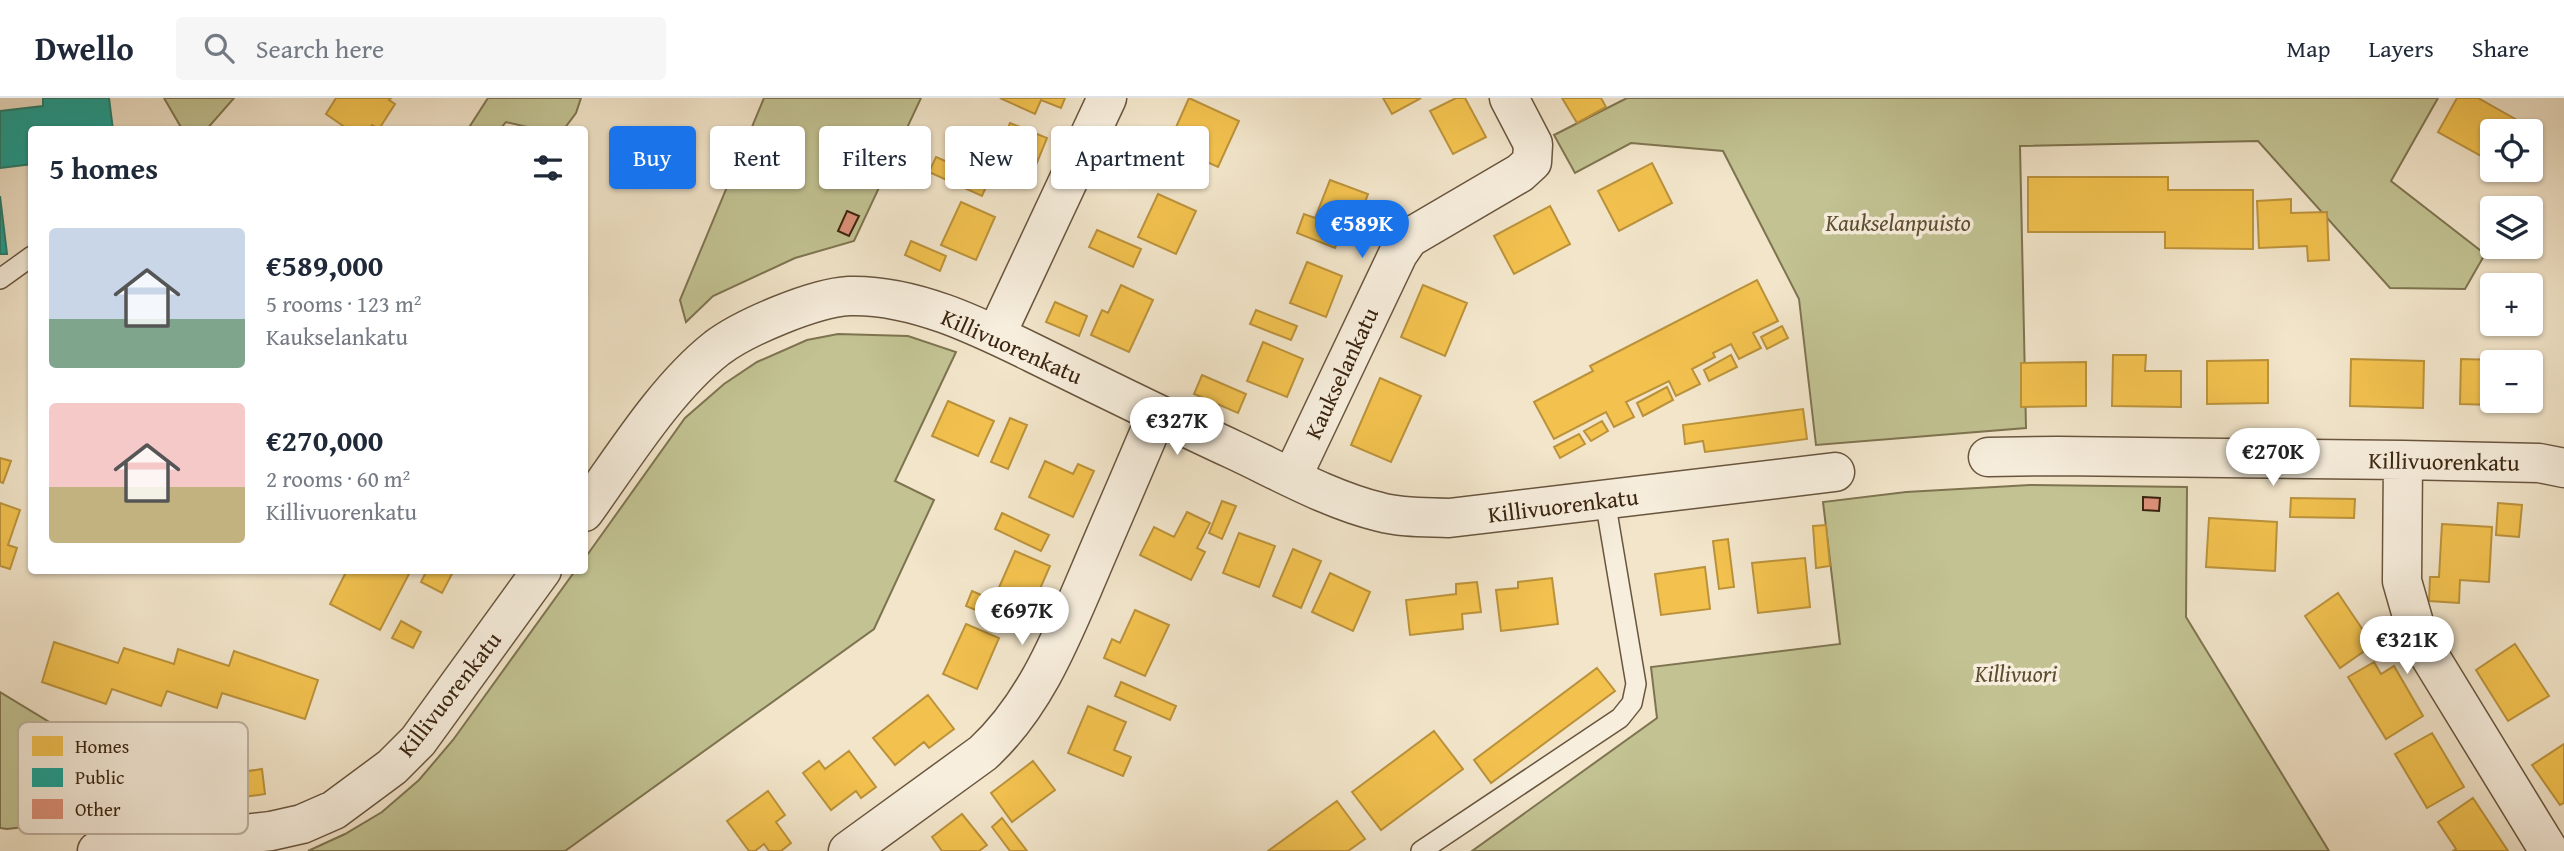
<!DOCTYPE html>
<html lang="en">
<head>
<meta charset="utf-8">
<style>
  :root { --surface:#fff; --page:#f6f6f7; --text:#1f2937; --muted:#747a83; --line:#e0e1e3; --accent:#1a73e8 }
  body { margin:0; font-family:"Gentium Book Plus",serif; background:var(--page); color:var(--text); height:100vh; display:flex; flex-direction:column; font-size:26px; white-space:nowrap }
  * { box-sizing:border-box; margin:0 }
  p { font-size:23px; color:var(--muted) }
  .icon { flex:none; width:38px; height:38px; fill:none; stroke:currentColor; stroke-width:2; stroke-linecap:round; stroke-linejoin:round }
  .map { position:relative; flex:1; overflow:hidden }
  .side { position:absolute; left:28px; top:28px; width:560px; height:448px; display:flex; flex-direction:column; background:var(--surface); border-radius:7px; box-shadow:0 2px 5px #0004 }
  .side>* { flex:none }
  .top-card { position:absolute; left:609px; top:28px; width:665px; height:63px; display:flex; gap:14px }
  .fabs { position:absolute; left:2480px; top:21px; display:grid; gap:14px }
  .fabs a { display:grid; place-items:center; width:63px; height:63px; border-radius:7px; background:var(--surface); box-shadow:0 2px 5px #0004; font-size:35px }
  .price { position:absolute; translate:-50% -60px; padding:0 16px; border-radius:24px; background:#fff; color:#222; font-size:23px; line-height:46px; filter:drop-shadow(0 2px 4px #0008) }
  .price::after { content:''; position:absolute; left:50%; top:42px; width:21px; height:16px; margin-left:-10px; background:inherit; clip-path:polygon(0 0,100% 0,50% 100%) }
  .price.on { background:var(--accent); color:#fff }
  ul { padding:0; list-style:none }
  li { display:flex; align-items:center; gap:21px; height:175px; padding:0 21px }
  li span { display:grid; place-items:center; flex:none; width:196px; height:140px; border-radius:7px; color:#555 }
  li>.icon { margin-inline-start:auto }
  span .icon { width:84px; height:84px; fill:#fffc; stroke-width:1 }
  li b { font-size:30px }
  h2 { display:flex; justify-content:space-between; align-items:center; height:84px; padding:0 21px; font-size:30px }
  .chip { padding:0 24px; border-radius:7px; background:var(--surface); box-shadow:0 2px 5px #0004; font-size:24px; line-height:63px }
  .chip.on { background:var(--accent); color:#fff }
  header { display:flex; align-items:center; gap:42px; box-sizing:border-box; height:98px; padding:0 35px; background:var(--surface); border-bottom:2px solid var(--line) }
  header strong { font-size:33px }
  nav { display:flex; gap:38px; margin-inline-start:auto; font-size:24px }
  .search { width:490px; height:63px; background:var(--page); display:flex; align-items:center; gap:18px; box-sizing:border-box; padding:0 24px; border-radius:7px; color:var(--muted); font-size:26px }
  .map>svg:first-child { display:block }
  .green { fill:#c2c292; stroke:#7e7450; stroke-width:2 }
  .homes { fill:#f2c14e; stroke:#bb923b; stroke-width:2; fill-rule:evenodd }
  .public { fill:#17a398; stroke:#227d6f; stroke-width:2 }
  .building { fill:#dc9079; stroke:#3b250f; stroke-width:2 }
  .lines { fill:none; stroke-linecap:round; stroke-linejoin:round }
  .service-casing { stroke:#69553e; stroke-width:22 }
  .minor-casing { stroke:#69553e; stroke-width:41 }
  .service { stroke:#f7eedd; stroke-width:19 }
  .minor { stroke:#f7eedd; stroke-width:38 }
  .labels { text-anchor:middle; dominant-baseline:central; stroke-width:7; stroke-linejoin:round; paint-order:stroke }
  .park-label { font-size:23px; font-style:italic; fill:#5d4c30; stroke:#f7eedd }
  .street-label { font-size:23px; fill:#3b250f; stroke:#f7eedd }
  .key { fill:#f7eedd; stroke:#bfb29f; stroke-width:2 }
  .key-label { font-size:19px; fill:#3b250f }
</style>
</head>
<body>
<header>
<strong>Dwello</strong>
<div class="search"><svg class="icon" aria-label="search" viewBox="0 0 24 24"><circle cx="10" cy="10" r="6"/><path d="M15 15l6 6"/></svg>Search here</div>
<nav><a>Map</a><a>Layers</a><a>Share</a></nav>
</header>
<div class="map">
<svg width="2564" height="753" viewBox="0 0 2564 753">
  <rect width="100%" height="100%" fill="#f2e5ca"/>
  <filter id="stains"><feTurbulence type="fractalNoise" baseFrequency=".00286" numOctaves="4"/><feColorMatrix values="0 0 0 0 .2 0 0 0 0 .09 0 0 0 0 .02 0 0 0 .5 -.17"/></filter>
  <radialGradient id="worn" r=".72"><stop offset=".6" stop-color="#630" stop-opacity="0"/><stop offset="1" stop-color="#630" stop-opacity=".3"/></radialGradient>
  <path class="green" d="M 164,0 L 234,0 L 206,32 L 182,31 Z
    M 488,0 L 581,0 L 576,15 L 564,31 L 536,31 L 506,24 L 500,31 L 468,31 Z
    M 764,0 L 921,0 L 854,143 L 795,160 L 713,198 L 686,224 L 680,202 Z
    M 1627,0 L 2438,0 L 2391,83 L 2485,156 L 2465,191 L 2390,190 L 2258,43 L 2020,48 L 2026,330 L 1816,347 L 1799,201 L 1723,53 L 1631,45 L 1575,75 L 1554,37 Z
    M 838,236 L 908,238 L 956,254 L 895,383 L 934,402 L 874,531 L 565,753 L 308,753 L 345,736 L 382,714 L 419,682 L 453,642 L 575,473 L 584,472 L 585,460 L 685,320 L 724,286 L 757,264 L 807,242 Z
    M 2030,387 L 2187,389 L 2186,519 L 2329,753 L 1472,753 L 1657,620 L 1651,569 L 1840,546 L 1823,404 L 1906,394 Z
    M 0,594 L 191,710 L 7,731 L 0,730 Z"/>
  <path class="homes" d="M 336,0 L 391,0 L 389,2 L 395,6 L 379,31 L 372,27 L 369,32 L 349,32 L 326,16 Z
    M 1000,0 L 1065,0 L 1061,10 L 1041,2 L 1035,16 Z
    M 1189,0 L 1239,23 L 1218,69 L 1205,63 L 1197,82 L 1160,65 Z
    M 1383,0 L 1421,0 L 1392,16 Z
    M 1456,0 L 1465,0 L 1486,39 L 1453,56 L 1430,13 Z
    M 1562,0 L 1601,0 L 1606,9 L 1577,25 Z
    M 2457,0 L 2478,0 L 2533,31 L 2530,36 L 2530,33 L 2492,33 L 2492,64 L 2438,34 Z
    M 1010,25 L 1047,40 L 1027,89 L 990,73 Z
    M 936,59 L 989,82 L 982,98 L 929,74 Z
    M 1652,65 L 1672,105 L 1619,133 L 1598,93 Z
    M 2028,79 L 2168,79 L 2168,92 L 2253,92 L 2253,151 L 2165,150 L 2165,134 L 2028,134 Z
    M 1330,82 L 1368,96 L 1353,137 L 1342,133 L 1335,150 L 1297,135 L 1304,116 L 1315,120 Z
    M 1158,96 L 1196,113 L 1176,156 L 1138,139 Z
    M 2291,101 L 2291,115 L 2327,114 L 2329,162 L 2308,163 L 2307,148 L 2259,150 L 2257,103 Z
    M 961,104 L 995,119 L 976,162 L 941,147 Z
    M 1550,108 L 1570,146 L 1514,176 L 1494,138 Z
    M 1097,132 L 1141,151 L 1133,169 L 1089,149 Z
    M 911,143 L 946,158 L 940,173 L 905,157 Z
    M 1307,164 L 1342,178 L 1326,219 L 1290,205 Z
    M 1757,182 L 1778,223 L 1753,235 L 1761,250 L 1739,261 L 1731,246 L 1713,255 L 1715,259 L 1692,271 L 1700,286 L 1676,298 L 1669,283 L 1626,304 L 1634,319 L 1614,329 L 1606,314 L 1554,341 L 1534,304 L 1593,273 L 1590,268 Z
    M 1121,187 L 1153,202 L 1129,254 L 1091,237 L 1102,212 L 1108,215 Z
    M 1423,187 L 1467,205 L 1445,258 L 1401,239 Z
    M 1055,204 L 1087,218 L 1079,238 L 1046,224 Z
    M 1256,212 L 1297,228 L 1291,242 L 1250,226 Z
    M 1782,228 L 1788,240 L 1767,251 L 1761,239 Z
    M 1263,244 L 1303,261 L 1287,299 L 1247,283 Z
    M 1731,257 L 1737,269 L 1709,283 L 1704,272 Z
    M 2113,257 L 2146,257 L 2145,273 L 2181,273 L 2181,309 L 2112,308 Z
    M 2351,261 L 2424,263 L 2423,310 L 2350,308 Z
    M 2461,261 L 2533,263 L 2532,308 L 2460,306 ZM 2492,264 L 2530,264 L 2530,303 L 2492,303 Z
    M 2268,262 L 2268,305 L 2207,306 L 2207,263 Z
    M 2086,264 L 2086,308 L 2021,309 L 2021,265 Z
    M 1202,277 L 1246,296 L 1238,315 L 1194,296 Z
    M 1380,280 L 1421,298 L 1391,364 L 1351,347 Z
    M 1667,289 L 1673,302 L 1643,318 L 1637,305 Z
    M 948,303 L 994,323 L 978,358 L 932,338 Z
    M 1803,311 L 1807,341 L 1705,354 L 1703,343 L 1685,346 L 1683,327 Z
    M 1010,320 L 1027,327 L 1008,371 L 991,364 Z
    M 1602,323 L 1608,333 L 1591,343 L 1584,333 Z
    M 1579,336 L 1585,346 L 1560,360 L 1554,349 Z
    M 0,360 L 11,363 L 3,385 L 0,384 Z
    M 1045,363 L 1073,376 L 1078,366 L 1094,373 L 1073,419 L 1029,399 Z
    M 2291,400 L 2355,401 L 2354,420 L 2290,419 Z
    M 1222,403 L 1236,408 L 1222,441 L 1209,435 Z
    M 0,405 L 20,412 L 8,447 L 17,450 L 10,471 L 0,468 Z
    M 2498,405 L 2522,407 L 2519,439 L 2496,437 Z
    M 1187,414 L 1210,425 L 1197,450 L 1205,454 L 1191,482 L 1140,457 L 1154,429 L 1174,439 Z
    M 1002,415 L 1049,437 L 1041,453 L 995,431 Z
    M 2209,420 L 2277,424 L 2275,473 L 2206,469 Z
    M 2442,426 L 2492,429 L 2489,484 L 2460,482 L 2459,505 L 2429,503 L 2430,479 L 2439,479 Z
    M 1826,427 L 1830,468 L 1816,470 L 1813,428 Z
    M 1239,435 L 1275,448 L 1259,489 L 1223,475 Z
    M 1728,441 L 1734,489 L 1719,491 L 1713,443 Z
    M 1293,451 L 1321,463 L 1301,510 L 1273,498 Z
    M 1015,453 L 1050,468 L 1032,509 L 997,494 Z
    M 1805,460 L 1810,509 L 1758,515 L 1752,465 Z
    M 1705,469 L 1710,511 L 1661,517 L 1655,476 Z
    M 347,472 L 411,472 L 380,532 L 330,506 Z
    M 427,472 L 454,472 L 442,495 L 421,484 Z
    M 1330,475 L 1370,494 L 1353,533 L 1312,514 Z
    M 1552,480 L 1558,526 L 1501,533 L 1496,492 L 1518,490 L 1518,484 Z
    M 1477,484 L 1481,514 L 1462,516 L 1463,531 L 1410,537 L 1406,502 L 1456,496 L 1456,486 Z
    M 972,493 L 1011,510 L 1004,524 L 966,508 Z
    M 2338,495 L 2373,547 L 2340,570 L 2305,518 Z
    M 1135,512 L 1169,527 L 1145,578 L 1104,560 L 1112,541 L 1120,545 Z
    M 401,523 L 421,534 L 413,550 L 392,540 Z
    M 966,526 L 999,540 L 977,591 L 943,576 Z
    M 54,544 L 118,565 L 124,550 L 174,566 L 178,551 L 229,568 L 234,553 L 318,582 L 305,621 L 222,595 L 217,610 L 167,593 L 161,608 L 112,591 L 106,606 L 42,584 Z
    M 2515,546 L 2549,598 L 2508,623 L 2476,572 Z
    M 2374,564 L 2381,576 L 2394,568 L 2423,618 L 2386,641 L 2348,579 Z
    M 1597,570 L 1615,593 L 1491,685 L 1474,662 Z
    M 1121,584 L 1176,608 L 1170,622 L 1115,598 Z
    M 928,597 L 954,631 L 929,650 L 924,644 L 895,667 L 873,640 Z
    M 1088,608 L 1126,624 L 1114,652 L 1131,659 L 1123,678 L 1068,655 Z
    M 1434,633 L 1463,671 L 1381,732 L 1352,694 Z
    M 2432,635 L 2464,689 L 2427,710 L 2395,656 Z
    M 2564,646 L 2564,705 L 2560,707 L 2532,667 Z
    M 849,653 L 876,689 L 861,700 L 856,693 L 831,712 L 803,675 L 819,663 L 825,671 Z
    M 1033,663 L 1055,692 L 1012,724 L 991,695 Z
    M 262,671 L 265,696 L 205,705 L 201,680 Z
    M 768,693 L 785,717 L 776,724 L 791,745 L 781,753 L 769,753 L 764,746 L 755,753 L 749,753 L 727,723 Z
    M 2473,700 L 2508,753 L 2453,753 L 2456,751 L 2438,724 Z
    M 1337,703 L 1365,741 L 1348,753 L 1268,753 Z
    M 962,716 L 987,747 L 979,753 L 942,753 L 932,739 Z
    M 1002,720 L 1027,753 L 1010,753 L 992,729 Z"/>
  <path class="public" d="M 43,0 L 109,0 L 113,32 L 32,32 L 32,66 L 0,70 L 0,13 L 43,8 Z
    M 0,98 L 7,156 L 0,156 Z"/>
  <path class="building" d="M 847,113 L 859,118 L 849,138 L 838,133 Z
    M 2143,399 L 2160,400 L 2159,413 L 2143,412 Z"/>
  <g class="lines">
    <g class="service-casing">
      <path id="service" d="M 0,181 L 32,158
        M 1421,753 L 1620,620 L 1632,605 L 1636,586 L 1605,402"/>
    </g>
    <g class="minor-casing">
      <path id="minor" d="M 996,237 L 1107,0
        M 1988,359 L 2058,358 L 2403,362 L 2539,365 L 2564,370
        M 2403,362 L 2402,483 L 2418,539 L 2549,753
        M 1292,379 L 1398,156 L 1409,140 L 1520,75 L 1532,64 L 1533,46 L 1509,0
        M 584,414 C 623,360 665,291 717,250 C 745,229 814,200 849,198 C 915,196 982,230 1039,258 C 1104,290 1169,322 1234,352 C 1281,374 1330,402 1380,414 C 1402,420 1426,419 1449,420 L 1835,374
        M 97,753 L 271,733 L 302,726 L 334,712 L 392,669 L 418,643 L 542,472
        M 848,753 L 983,655 C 1036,606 1062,538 1090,473 C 1112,421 1135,369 1157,316"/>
    </g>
    <use href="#service" class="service"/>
    <use href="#minor" class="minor"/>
  </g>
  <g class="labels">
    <g class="park-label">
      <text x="1898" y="124">Kaukselanpuisto</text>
      <text x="2016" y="575">Killivuori</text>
    </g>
    <g class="street-label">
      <text transform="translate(1012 248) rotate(24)">Killivuorenkatu</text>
      <text transform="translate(1341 275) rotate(-65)">Kaukselankatu</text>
      <text transform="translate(2444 363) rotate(1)">Killivuorenkatu</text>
      <text transform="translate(1563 407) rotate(-7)">Killivuorenkatu</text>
      <text transform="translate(449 596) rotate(-52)">Killivuorenkatu</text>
    </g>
  </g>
  <rect x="18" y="624" width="230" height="112" rx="10" class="key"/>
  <rect x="32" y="638" width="31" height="20" fill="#f2c14e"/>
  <rect x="32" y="670" width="31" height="19" fill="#17a398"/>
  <rect x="32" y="701" width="31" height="20" fill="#dc9079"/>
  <g class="key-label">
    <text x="75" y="655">Homes</text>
    <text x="75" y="686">Public</text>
    <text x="75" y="718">Other</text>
  </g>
  <rect width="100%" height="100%" filter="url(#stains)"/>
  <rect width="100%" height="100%" fill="url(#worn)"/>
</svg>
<div class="fabs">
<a><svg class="icon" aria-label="locate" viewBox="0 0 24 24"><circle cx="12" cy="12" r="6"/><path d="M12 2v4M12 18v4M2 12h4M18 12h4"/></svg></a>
<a><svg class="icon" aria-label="layers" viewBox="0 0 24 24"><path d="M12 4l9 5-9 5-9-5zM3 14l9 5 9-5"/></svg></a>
<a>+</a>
<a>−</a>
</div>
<b class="price on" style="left:1362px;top:162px">€589K</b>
<b class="price" style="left:1177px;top:359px">€327K</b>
<b class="price" style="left:2273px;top:390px">€270K</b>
<b class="price" style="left:1022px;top:549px">€697K</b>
<b class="price" style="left:2407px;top:578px">€321K</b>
<div class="top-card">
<a class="chip on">Buy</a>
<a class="chip">Rent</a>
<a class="chip">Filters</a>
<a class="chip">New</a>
<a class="chip">Apartment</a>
</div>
<section class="side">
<h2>5 homes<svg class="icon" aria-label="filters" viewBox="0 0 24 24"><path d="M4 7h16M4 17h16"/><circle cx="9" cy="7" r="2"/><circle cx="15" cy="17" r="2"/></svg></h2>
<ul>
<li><span style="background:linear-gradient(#c9d6e8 65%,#7fa58c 0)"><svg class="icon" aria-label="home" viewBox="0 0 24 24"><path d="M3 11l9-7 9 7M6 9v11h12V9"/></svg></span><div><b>€589,000</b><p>5 rooms · 123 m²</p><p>Kaukselankatu</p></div></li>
<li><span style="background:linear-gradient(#f6c9c9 60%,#c2b280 0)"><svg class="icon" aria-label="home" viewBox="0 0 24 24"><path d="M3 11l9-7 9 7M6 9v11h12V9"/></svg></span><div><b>€270,000</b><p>2 rooms · 60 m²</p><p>Killivuorenkatu</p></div></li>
</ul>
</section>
</div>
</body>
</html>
